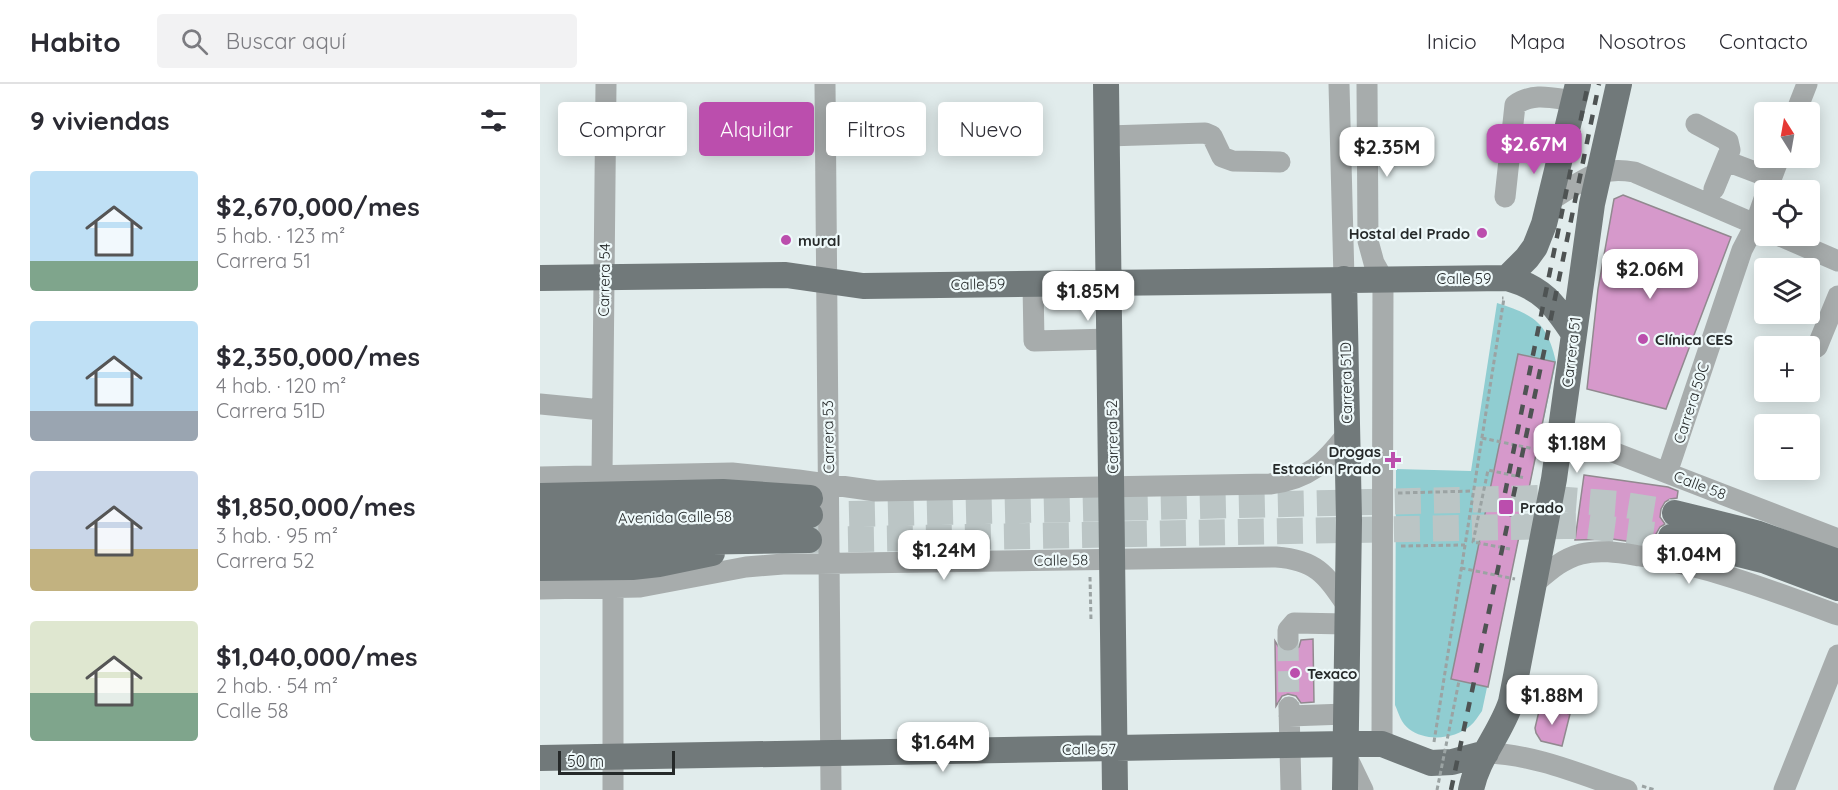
<!DOCTYPE html>
<html lang="es">
<head>
<meta charset="utf-8">
<style>
  :root { --surface:#fff; --page:#f2f2f3; --text:#2b2b33; --muted:#7c7c81; --line:#e1e1e2; --accent:#bb4ead }
  body { margin:0; font-family:Quicksand,sans-serif; background:var(--page); color:var(--text); height:100vh; display:flex; flex-direction:column; font-size:22px; white-space:nowrap }
  * { box-sizing:border-box; margin:0 }
  p { font-size:20px; color:var(--muted) }
  .icon { flex:none; width:33px; height:33px; fill:none; stroke:currentColor; stroke-width:2; stroke-linecap:round; stroke-linejoin:round }
  .map { position:relative; flex:1; overflow:hidden }
  .details { display:flex; flex-direction:column; background:var(--surface); width:540px }
  .details>* { flex:none }
  .guide { position:absolute; left:18px; top:18px; width:570px; height:54px; display:flex; gap:12px }
  .needle { width:39px; rotate:349deg }
  .fabs { position:absolute; left:1214px; top:18px; display:grid; gap:12px }
  .fabs a { display:grid; place-items:center; width:66px; height:66px; border-radius:6px; background:var(--surface); box-shadow:0 3px 15px #0003; font-size:30px }
  .scale { position:absolute; left:18px; bottom:15px; width:117px; box-sizing:border-box; padding-left:6px; border:3px solid #252929; border-top:0; font-size:16px; line-height:21px; white-space:nowrap; color:#252929; -webkit-text-stroke:4px #eef9fa; paint-order:stroke }
  .price { position:absolute; translate:-50% -51px; padding:0 14px; border-radius:12px; background:#fff; color:#222; font-size:20px; line-height:39px; filter:drop-shadow(0 2px 3px #0008) }
  .price::after { content:''; position:absolute; left:50%; top:36px; width:18px; height:14px; margin-left:-9px; background:inherit; clip-path:polygon(0 0,100% 0,50% 100%) }
  .price.on { background:var(--accent); color:#fff }
  ul { padding:0; list-style:none }
  li { display:flex; align-items:center; gap:18px; height:150px; padding:0 30px }
  li span { display:grid; place-items:center; flex:none; width:168px; height:120px; border-radius:6px; color:#555 }
  li>.icon { margin-inline-start:auto }
  span .icon { width:72px; height:72px; fill:#fffc; stroke-width:1 }
  li b { font-size:26px }
  h2 { display:flex; justify-content:space-between; align-items:center; height:72px; padding:0 30px; font-size:26px }
  .tag { padding:0 21px; border-radius:6px; background:var(--surface); box-shadow:0 3px 15px #0003; font-size:21px; line-height:54px }
  .tag.on { background:var(--accent); color:#fff }
  header { display:flex; align-items:center; gap:36px; box-sizing:border-box; height:84px; padding:0 30px; background:var(--surface); border-bottom:2px solid var(--line) }
  header strong { font-size:28px }
  nav { display:flex; gap:33px; margin-inline-start:auto; font-size:21px }
  .search { width:420px; height:54px; background:var(--page); display:flex; align-items:center; gap:15px; box-sizing:border-box; padding:0 21px; border-radius:6px; color:var(--muted); font-size:22px }
  main { display:flex; flex:1; min-height:0 }
  .map>svg:first-child { display:block }
  .green { fill:#90cdd1 }
  .building { fill:#d699cb; stroke:#91898f; stroke-width:1.5 }
  .lines { fill:none; stroke-linecap:round; stroke-linejoin:round }
  .minor-tunnel { stroke:#bbc5c5; stroke-width:21; stroke-dasharray:21 10; stroke-linecap:butt }
  .major-tunnel { stroke:#bbc5c5; stroke-width:26; stroke-dasharray:26 13; stroke-linecap:butt }
  .path { stroke:#9ba3a3; stroke-width:3; stroke-dasharray:4.5 3; stroke-linecap:butt }
  .minor { stroke:#a7acac; stroke-width:21 }
  .major { stroke:#71797a; stroke-width:26 }
  .rail { stroke:#4e5353; stroke-width:4.5; stroke-dasharray:10 10; stroke-linecap:butt }
  .path-bridge { stroke:#9ba3a3; stroke-width:3; stroke-dasharray:4.5 3; stroke-linecap:butt }
  .poi-dot { fill:#bb4ead; stroke:#eef9fa; stroke-width:2 }
  .labels { text-anchor:middle; dominant-baseline:central; stroke-width:4.5; stroke-linejoin:round; paint-order:stroke }
  .poi-label { font-size:15px; font-weight:bold; fill:#252929; stroke:#eef9fa; text-anchor:start }
  .street-label { font-size:15px; fill:#252929; stroke:#eef9fa }
</style>
</head>
<body>
<header>
<strong>Habito</strong>
<div class="search"><svg class="icon" aria-label="search" viewBox="0 0 24 24"><circle cx="10" cy="10" r="6"/><path d="M15 15l6 6"/></svg>Buscar aquí</div>
<nav><a>Inicio</a><a>Mapa</a><a>Nosotros</a><a>Contacto</a></nav>
</header>
<main>
<section class="details">
<h2>9 viviendas<svg class="icon" aria-label="filters" viewBox="0 0 24 24"><path d="M4 7h16M4 17h16"/><circle cx="9" cy="7" r="2"/><circle cx="15" cy="17" r="2"/></svg></h2>
<ul>
<li><span style="background:linear-gradient(#bfe0f5 75%,#7fa58c 0)"><svg class="icon" aria-label="home" viewBox="0 0 24 24"><path d="M3 11l9-7 9 7M6 9v11h12V9"/></svg></span><div><b>$2,670,000/mes</b><p>5 hab. · 123 m²</p><p>Carrera 51</p></div></li>
<li><span style="background:linear-gradient(#bfe0f5 75%,#9aa5b1 0)"><svg class="icon" aria-label="home" viewBox="0 0 24 24"><path d="M3 11l9-7 9 7M6 9v11h12V9"/></svg></span><div><b>$2,350,000/mes</b><p>4 hab. · 120 m²</p><p>Carrera 51D</p></div></li>
<li><span style="background:linear-gradient(#c9d6e8 65%,#c2b280 0)"><svg class="icon" aria-label="home" viewBox="0 0 24 24"><path d="M3 11l9-7 9 7M6 9v11h12V9"/></svg></span><div><b>$1,850,000/mes</b><p>3 hab. · 95 m²</p><p>Carrera 52</p></div></li>
<li><span style="background:linear-gradient(#dfe7d0 60%,#7fa58c 0)"><svg class="icon" aria-label="home" viewBox="0 0 24 24"><path d="M3 11l9-7 9 7M6 9v11h12V9"/></svg></span><div><b>$1,040,000/mes</b><p>2 hab. · 54 m²</p><p>Calle 58</p></div></li>
</ul>
</section>
<div class="map">
<svg width="1298" height="706" viewBox="0 0 1298 706">
  <rect width="100%" height="100%" fill="#e1ecec"/>
  <path class="green" d="M 957,219 C 994,231 1007,238 1016,278 L 942,627 C 938,632 935,638 930,642 C 915,655 886,658 869,645 C 861,639 859,630 855,621 L 856,385 L 931,387 Z"/>
  <path class="building" d="M 1083,111 L 1191,153 L 1126,325 L 1047,305 L 1058,205 L 1074,115 Z
    M 978,270 L 1015,278 L 948,603 L 911,595 Z
    M 1044,391 L 1128,403 L 1138,407 L 1137,414 L 1130,415 L 1125,418 L 1121,425 L 1120,433 L 1125,440 L 1120,443 L 1116,450 L 1116,457 L 1120,462 L 1072,455 L 1035,456 Z
    M 773,555 L 774,618 L 761,619 L 756,612 L 748,610 L 742,612 L 736,622 L 735,557 L 741,567 L 749,569 L 759,563 L 761,556 Z
    M 1000,623 L 1030,630 L 1022,662 L 1001,657 L 996,649 L 995,644 Z"/>
  <g class="lines">
    <path class="minor-tunnel" d="M 748,556 L 749,623"/>
    <path class="major-tunnel" d="M 270,431 L 1003,414 L 1079,420 L 1135,429
      M 269,456 L 1024,442 L 1048,442 L 1131,453"/>
    <path class="path" d="M 942,354 L 999,366
      M 858,409 L 933,407
      M 861,462 L 925,461
      M 970,465 L 933,458 L 948,386 L 985,394
      M 921,484 L 975,495
      M 550,493 L 551,537
      M 894,658 L 964,214 L 962,214
      M 1102,702 L 1115,706"/>
    <path class="minor" d="M 285,0 L 291,706
      M 799,0 L 804,195
      M 827,0 L 828,157 L 834,179 L 843,195 L 842,660
      M 1256,28 L 1267,0
      M 1156,40 L 1188,57 L 1190,66 L 1174,105
      M 567,52 L 665,49 L 672,52 L 682,73 L 693,77 L 740,78
      M 1186,77 L 1231,94
      M 1227,106 L 1239,74
      M 965,113 L 975,21 C 993,8 1012,14 1034,17
      M 1011,116 C 1041,98 1057,81 1094,88 L 1224,144
      M 1240,152 L 1298,177
      M 493,200 L 494,257 L 570,255
      M 1277,263 L 1298,212
      M 0,320 L 62,326
      M 1021,348 L 1298,455
      M 1127,389 L 1202,166 L 1215,141 L 1224,115
      M 62,392 L 66,0
      M 0,393 L 192,389 L 258,396 L 336,407 L 730,400 C 769,395 784,380 807,350
      M 995,499 C 1009,487 1022,475 1041,470 C 1060,465 1081,469 1100,472 C 1169,482 1233,507 1298,531
      M 0,505 L 100,503 L 206,483 L 243,480 L 736,473 C 777,476 786,491 808,523
      M 748,556 L 748,546 L 754,539 L 807,540
      M 749,623 L 751,706
      M 749,632 L 806,630
      M 946,669 C 994,670 1042,691 1087,706
      M 806,671 L 823,706
      M 73,706 L 73,504
      M 1244,706 L 1298,571"/>
    <path class="major" d="M 566,0 L 575,706
      M 0,194 L 246,191 L 323,202 L 967,194 C 1003,204 1014,220 1034,250
      M 967,194 L 987,174 L 995,163 L 1004,140 L 1038,0
      M 804,195 L 809,436 L 805,706
      M 0,412 L 183,408 L 270,414
      M 1135,429 L 1216,449 L 1298,478
      M 0,435 L 270,431
      M 1131,453 L 1226,477 L 1298,504
      M 0,460 L 269,456
      M 0,484 L 92,483 L 119,480 L 172,469
      M 0,674 L 806,660 L 842,660 L 891,679 L 912,678 L 946,669
      M 931,706 C 937,674 961,649 971,618 L 1014,395 L 1052,120 L 1079,0"/>
    <path class="rail" d="M 965,409 L 1048,0
      M 911,706 L 1005,263 L 1059,0"/>
    <path class="path-bridge" d="M 897,706 L 919,597"/>
  </g>
  <g class="poi-dot">
    <circle cx="942" cy="149" r="6"/>
    <circle cx="246" cy="156" r="6"/>
    <circle cx="1103" cy="255" r="6"/>
    <path d="M850 367h6v6h6v6h-6v6h-6v-6h-6v-6h6z"/>
    <rect x="958" y="415" width="16" height="16" rx="3"/>
    <circle cx="755" cy="589" r="6"/>
  </g>
  <g class="labels">
    <g class="poi-label">
      <text x="930" y="149" text-anchor="end">Hostal del Prado</text>
      <text x="258" y="156">mural</text>
      <text x="1115" y="255">Clínica CES</text>
      <text x="841" y="367" text-anchor="end">Drogas<tspan x="841" dy="17">Estación Prado</tspan></text>
      <text x="980" y="423">Prado</text>
      <text x="767" y="589">Texaco</text>
    </g>
    <g class="street-label">
      <text x="924" y="194">Calle 59</text>
      <text transform="translate(64 196) rotate(-89)">Carrera 54</text>
      <text transform="translate(438 200) rotate(-1)">Calle 59</text>
      <text transform="translate(1031 268) rotate(-83)">Carrera 51</text>
      <text transform="translate(806 299) rotate(-91)">Carrera 51D</text>
      <text transform="translate(1151 319) rotate(-72)">Carrera 50C</text>
      <text transform="translate(288 353) rotate(-91)">Carrera 53</text>
      <text transform="translate(572 353) rotate(-91)">Carrera 52</text>
      <text transform="translate(1160 401) rotate(21)">Calle 58</text>
      <text transform="translate(135 433) rotate(-1)">Avenida Calle 58</text>
      <text transform="translate(521 476) rotate(-1)">Calle 58</text>
      <text transform="translate(549 665) rotate(-1)">Calle 57</text>
    </g>
  </g>
</svg>
<div class="fabs">
<a><svg class="needle" viewBox="-14 -14 28 28"><path d="M0-13l5 13h-10z" fill="#e53935"/><path d="M0 13l5-13h-10z" fill="#7c7c81"/></svg></a>
<a><svg class="icon" aria-label="locate" viewBox="0 0 24 24"><circle cx="12" cy="12" r="6"/><path d="M12 2v4M12 18v4M2 12h4M18 12h4"/></svg></a>
<a><svg class="icon" aria-label="layers" viewBox="0 0 24 24"><path d="M12 4l9 5-9 5-9-5zM3 14l9 5 9-5"/></svg></a>
<a>+</a>
<a>−</a>
</div>
<div class="scale">50 m</div>
<b class="price on" style="left:994px;top:91px">$2.67M</b>
<b class="price" style="left:847px;top:94px">$2.35M</b>
<b class="price" style="left:1110px;top:216px">$2.06M</b>
<b class="price" style="left:548px;top:238px">$1.85M</b>
<b class="price" style="left:1037px;top:390px">$1.18M</b>
<b class="price" style="left:404px;top:497px">$1.24M</b>
<b class="price" style="left:1149px;top:501px">$1.04M</b>
<b class="price" style="left:1012px;top:642px">$1.88M</b>
<b class="price" style="left:403px;top:689px">$1.64M</b>
<div class="guide">
<a class="tag">Comprar</a>
<a class="tag on">Alquilar</a>
<a class="tag">Filtros</a>
<a class="tag">Nuevo</a>
</div>
</div>
</main>
</body>
</html>
